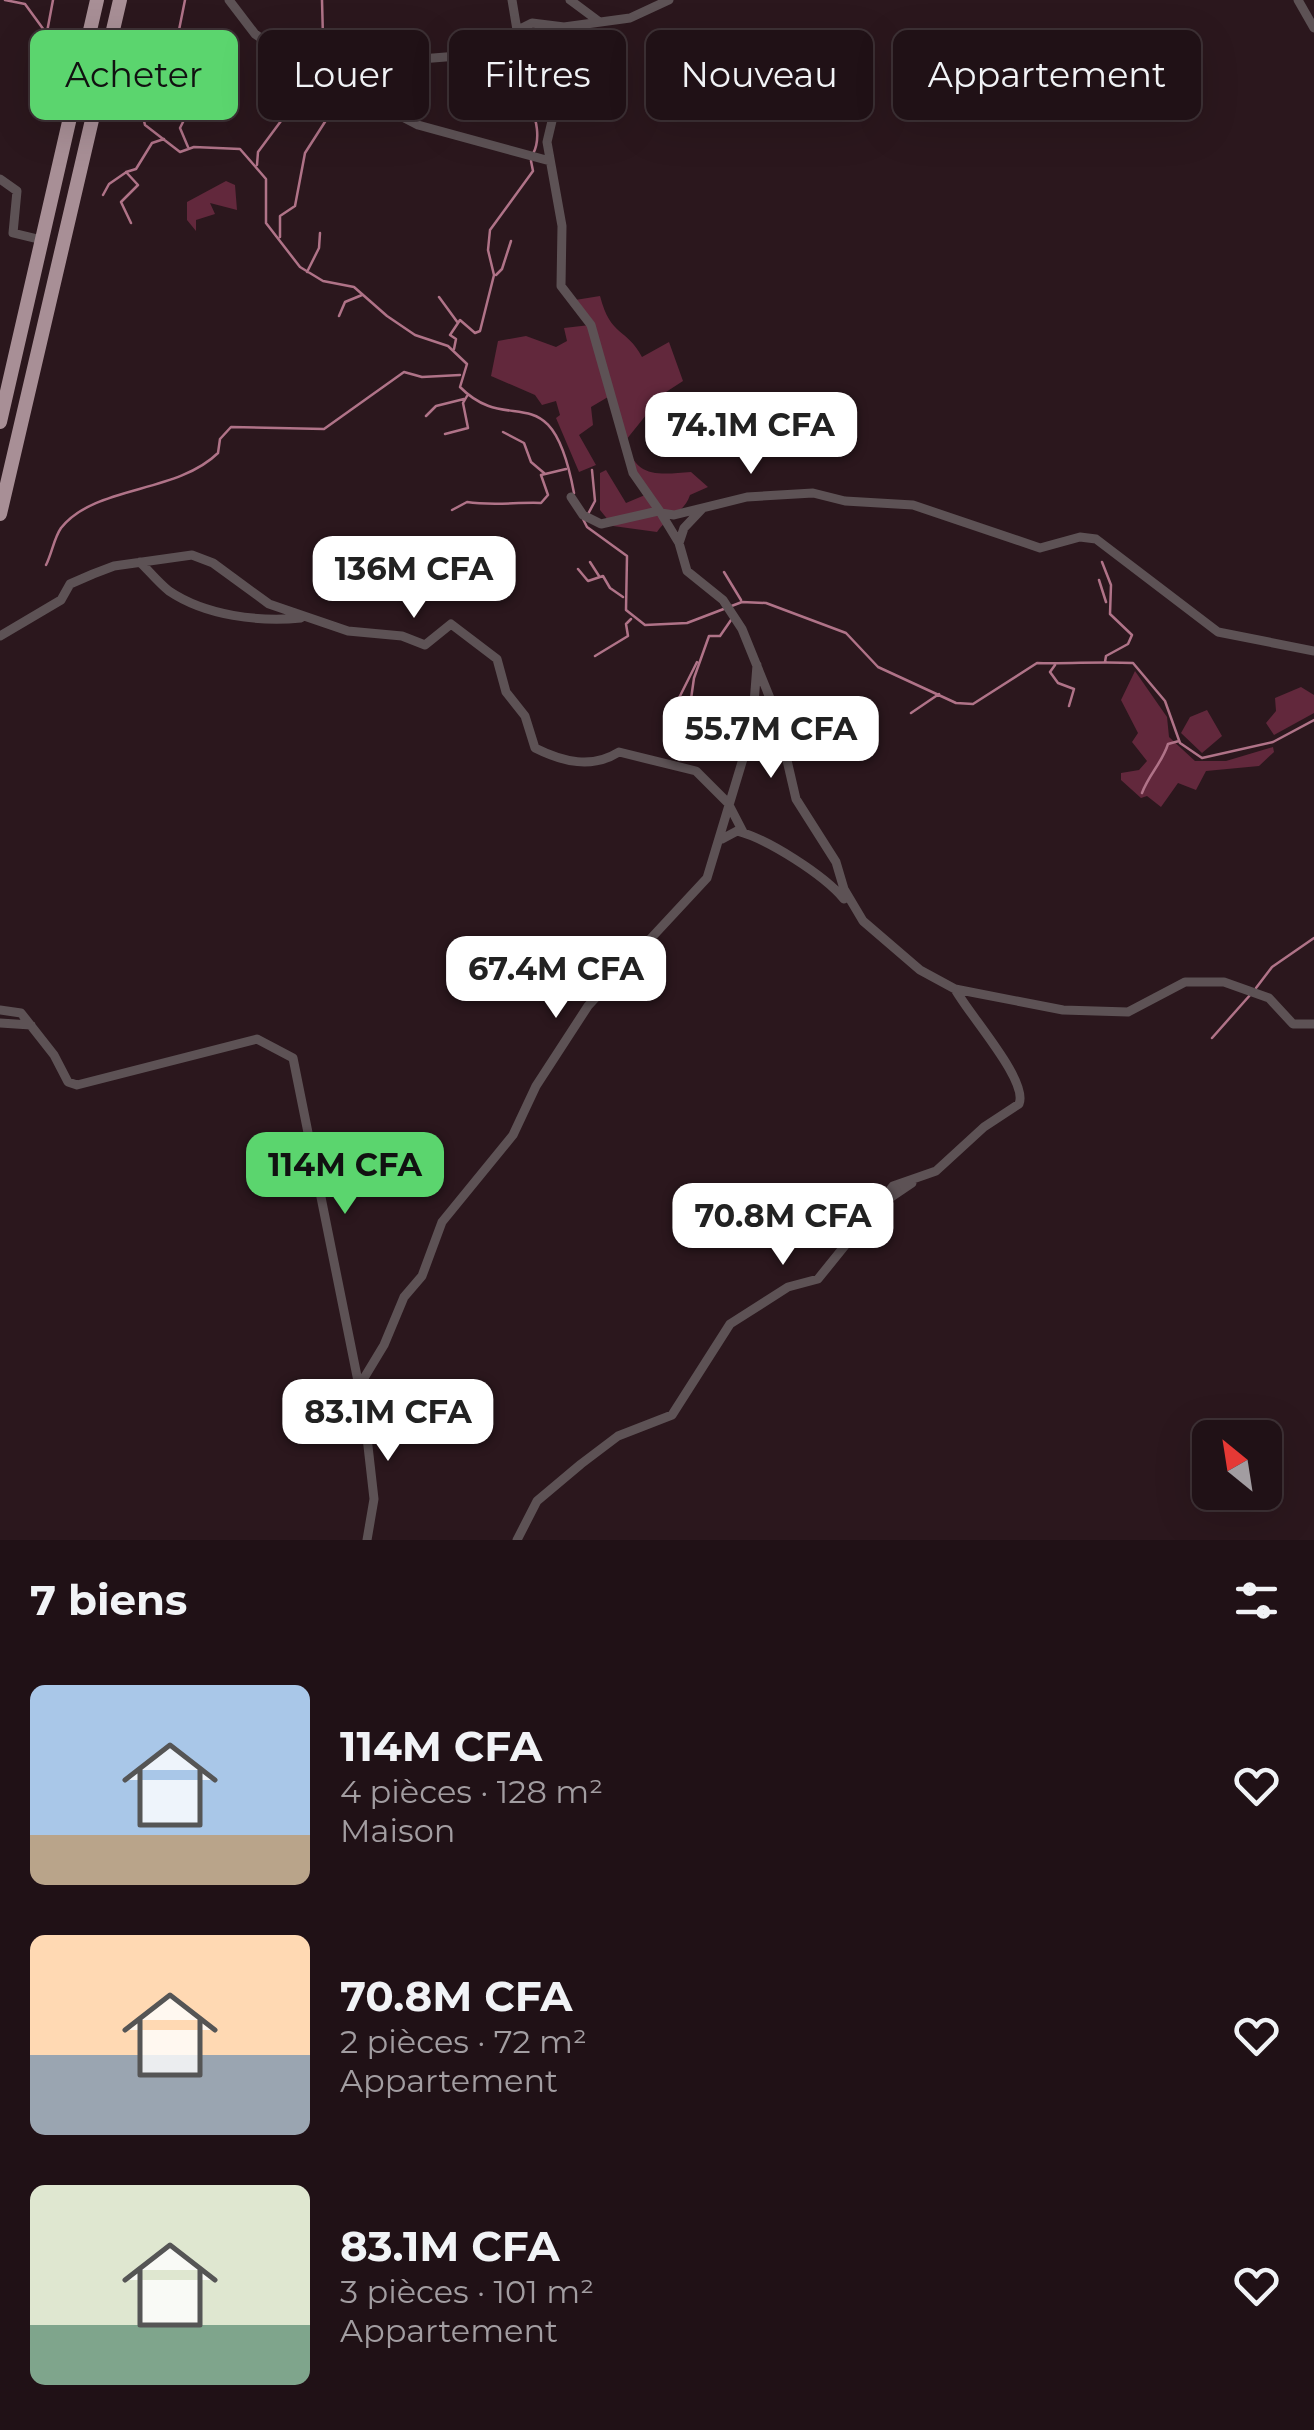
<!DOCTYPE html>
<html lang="fr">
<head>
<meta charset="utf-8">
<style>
  :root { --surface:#201116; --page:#281a1f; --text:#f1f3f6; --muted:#a29da1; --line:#3d3135; --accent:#5bd56e }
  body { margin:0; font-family:Montserrat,sans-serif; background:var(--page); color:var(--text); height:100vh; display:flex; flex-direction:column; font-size:38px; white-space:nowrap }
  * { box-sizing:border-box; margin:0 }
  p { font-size:32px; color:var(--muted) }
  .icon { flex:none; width:55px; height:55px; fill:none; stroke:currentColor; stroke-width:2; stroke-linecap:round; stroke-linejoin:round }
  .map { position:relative; height:1540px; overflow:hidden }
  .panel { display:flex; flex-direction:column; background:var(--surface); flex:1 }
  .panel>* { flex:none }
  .banner { position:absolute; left:30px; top:30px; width:1255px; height:90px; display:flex; gap:20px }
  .needle { width:65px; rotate:330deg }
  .buttons { position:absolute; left:1192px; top:1420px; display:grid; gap:20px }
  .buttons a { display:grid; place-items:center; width:90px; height:90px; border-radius:15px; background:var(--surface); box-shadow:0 10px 40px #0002,0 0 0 2px var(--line); font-size:50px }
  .price { position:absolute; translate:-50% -85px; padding:0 22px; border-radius:20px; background:#fff; color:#222; font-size:32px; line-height:65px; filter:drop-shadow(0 2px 5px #0008) }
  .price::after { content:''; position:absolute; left:50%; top:60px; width:30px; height:22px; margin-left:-15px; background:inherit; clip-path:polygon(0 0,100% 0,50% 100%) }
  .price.current { background:var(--accent); color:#111 }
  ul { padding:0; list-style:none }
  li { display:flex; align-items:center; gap:30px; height:250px; padding:0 30px }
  li span { display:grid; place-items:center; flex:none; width:280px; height:200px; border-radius:15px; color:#555 }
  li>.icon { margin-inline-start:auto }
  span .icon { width:120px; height:120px; fill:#fffc; stroke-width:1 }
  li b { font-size:42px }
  h2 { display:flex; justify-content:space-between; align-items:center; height:120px; padding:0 30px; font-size:42px }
  .tag { padding:0 35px; border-radius:15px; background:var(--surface); box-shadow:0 10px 40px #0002,0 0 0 2px var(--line); font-size:35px; line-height:90px }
  .tag.current { background:var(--accent); color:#111 }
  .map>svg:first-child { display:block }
  .green { fill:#62283c }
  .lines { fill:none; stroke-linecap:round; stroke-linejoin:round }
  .stream { stroke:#b07388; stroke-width:2.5 }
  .minor { stroke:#5d5255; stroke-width:9 }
  .trunk { stroke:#a88f96; stroke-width:14 }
</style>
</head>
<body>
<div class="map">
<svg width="1314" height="1540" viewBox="0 0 1314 1540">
  <rect width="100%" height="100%" fill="#2b171d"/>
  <path class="green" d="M 226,181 L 235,185 L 237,210 L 210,203 L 215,214 L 196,220 L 196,231 L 187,220 L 187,202 Z
    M 600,296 C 611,338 626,327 642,357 L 669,342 L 683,381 L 663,394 L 626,440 C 634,478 657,475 691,472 L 708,487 L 690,495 C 685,512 666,518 657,532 L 613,526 L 600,510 L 600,473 L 606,470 L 626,503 L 645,495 L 628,468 L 608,397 L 591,407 L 593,425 L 579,435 L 596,465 L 579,472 L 556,418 L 560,415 L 556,401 L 542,405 L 535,395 L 491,376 L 498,341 L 526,336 L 556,347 L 567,341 L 564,328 L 590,325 L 569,301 Z
    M 1135,671 L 1167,717 L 1169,737 L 1195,761 L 1226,761 L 1273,747 L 1274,752 L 1259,766 L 1206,771 L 1196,790 L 1178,783 L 1161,807 L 1147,796 L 1141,798 L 1121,780 L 1121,773 L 1139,770 L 1147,761 L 1132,742 L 1138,733 L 1121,700 Z
    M 1301,687 L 1314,695 L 1314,713 L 1274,735 L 1266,723 L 1276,711 L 1275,698 Z
    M 1207,710 L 1222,736 L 1202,753 L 1181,733 L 1190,717 Z"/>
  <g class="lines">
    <path class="stream" d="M 5,0 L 25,4 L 52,41
      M 322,0 L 323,38
      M 47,32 L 53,0
      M 323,46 L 327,102
      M 66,54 L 75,68
      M 112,81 L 120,80 L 138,97 L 145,125 L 180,152 L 194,147 L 240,149 L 266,179 L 266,223 L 300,267 L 323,281 L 354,287 L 387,316 L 415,335 L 448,346 L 467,364 L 460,387 C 511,439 551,370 574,493
      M 528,93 C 533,112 543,135 533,154
      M 142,113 L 177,66 L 174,55 L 185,0
      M 183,122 L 180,128 L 188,147
      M 257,165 L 258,152 L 281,121
      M 103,195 L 109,184 L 125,173
      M 131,223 L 121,202 L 138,185 L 126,172 L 136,169 L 152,143 L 164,139
      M 280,237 L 280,216 L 295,206 L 305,153 L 330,114
      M 307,272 L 319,248 L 320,233
      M 496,275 L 502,269 L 511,241
      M 439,297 L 458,323
      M 339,316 L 345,302 L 362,295
      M 454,349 L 456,339 L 450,335 L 460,320 L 475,333 L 480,331 L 494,275 L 488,250 L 490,230 L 533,171 L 531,161
      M 426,416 L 436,406 L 464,399
      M 503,432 L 524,443 L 531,462 L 544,473
      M 445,434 L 468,428 L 463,403 L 467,396
      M 452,510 L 467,502 C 492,506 517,502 541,503 L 548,495 L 541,475 L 566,469
      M 587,516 L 595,501 L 592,470
      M 583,519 L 587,527 L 627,556 L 626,610 L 645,625 L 687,623 L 742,602 L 766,603 L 846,633 L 878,667 L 956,703 L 973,704 L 1037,663 C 1071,664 1100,661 1133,663 L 1165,701 L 1180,743 L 1202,758 L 1273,742 L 1314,720
      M 590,562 L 599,576
      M 1102,562 L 1111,585 L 1110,614 L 1132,635 L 1128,644 L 1106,656 L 1105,662
      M 46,565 C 52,553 54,538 61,528 C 95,485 176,494 218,453 L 220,439 L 231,427 L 324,429 L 404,372 L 422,377 L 460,375
      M 578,569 L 588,581 L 603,576 L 610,588 L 623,597
      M 724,572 L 741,600
      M 1099,580 L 1106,602
      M 595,656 L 628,636 L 626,624 L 631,619
      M 1055,665 L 1050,672 L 1058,683 L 1074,689 L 1069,706
      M 911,713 L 939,694
      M 677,720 L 678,700 L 697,662
      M 686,734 L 694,678 L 709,636 L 720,636 L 731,620
      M 1142,793 C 1149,774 1162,763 1168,744 L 1179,741
      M 1256,988 L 1272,967 L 1314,938
      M 1212,1038 L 1251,994"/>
    <path class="minor" d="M 229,0 L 255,34 L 291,60 L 304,85 L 329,109 L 385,108 L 418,125 L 550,161
      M 512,0 L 523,66 L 552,121 L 547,142 L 562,226 L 561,286 L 591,325 L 633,473 L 661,513 L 674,515 L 747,497 L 813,493 L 845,501 L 913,505 L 1040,548 L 1080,537 L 1096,539 L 1218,632 L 1314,651
      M 570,0 L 597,20
      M 1298,0 L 1314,28
      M 518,30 L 532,23 L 564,27 L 630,18 L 669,0
      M 270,43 L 323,41 L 346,65 L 458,56 L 495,37 L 517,44
      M 0,179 L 17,191 L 13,233 L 42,240
      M 571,497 L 583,515 L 601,524 L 658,511
      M 662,515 L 679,543 L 687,571 L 723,600 L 742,629 L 776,713 L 796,799 L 836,862 L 844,889 L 863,921 L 920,970 L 955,989 L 1063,1010 L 1128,1012 L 1185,982 L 1224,982 L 1269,998 L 1293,1024 L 1314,1024
      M 679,543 L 684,528 L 702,509
      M 140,562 C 149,571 159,583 169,591 C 206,616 259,622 301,618
      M 0,636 L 61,600 L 70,584 L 93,574 L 114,566 L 192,555 L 213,563 L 269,604 L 348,631 L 402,636 L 425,645 L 451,624 L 497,659 L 506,692 L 525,716 L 535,748 C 563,762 592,769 619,752 L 696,771 L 728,803 L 743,832
      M 722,839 L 737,831 C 768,839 824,875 844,899
      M 0,1010 L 21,1013 L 54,1055 L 68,1082 L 77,1085 L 257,1039 L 293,1058 L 364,1411 L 374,1499 L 367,1540
      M 0,1023 L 31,1025
      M 875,1208 L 912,1183
      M 358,1388 L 384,1345 L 404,1297 L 422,1276 L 442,1222 L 513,1135 L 536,1086 L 588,1006 L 707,878 L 752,729 L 757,665
      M 517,1540 L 537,1501 L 581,1464 L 618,1436 L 672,1415 L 730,1324 L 788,1287 L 818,1279 L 893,1186 L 936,1171 L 984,1127 L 1019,1104 C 1029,1081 969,1015 955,989"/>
    <path class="trunk" d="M 0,422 L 97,0
      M 0,514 L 120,0"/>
  </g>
</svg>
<div class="buttons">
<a><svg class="needle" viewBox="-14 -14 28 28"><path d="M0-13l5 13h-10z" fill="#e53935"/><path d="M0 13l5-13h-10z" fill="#a29da1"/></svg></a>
</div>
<b class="price" style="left:751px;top:477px">74.1M CFA</b>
<b class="price" style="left:414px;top:621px">136M CFA</b>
<b class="price" style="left:771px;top:781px">55.7M CFA</b>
<b class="price" style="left:556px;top:1021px">67.4M CFA</b>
<b class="price current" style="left:345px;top:1217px">114M CFA</b>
<b class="price" style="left:783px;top:1268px">70.8M CFA</b>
<b class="price" style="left:388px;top:1464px">83.1M CFA</b>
<div class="banner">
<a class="tag current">Acheter</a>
<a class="tag">Louer</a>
<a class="tag">Filtres</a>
<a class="tag">Nouveau</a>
<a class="tag">Appartement</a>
</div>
</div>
<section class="panel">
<h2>7 biens<svg class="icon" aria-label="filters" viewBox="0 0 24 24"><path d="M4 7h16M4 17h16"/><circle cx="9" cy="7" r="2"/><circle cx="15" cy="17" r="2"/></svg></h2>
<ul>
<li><span style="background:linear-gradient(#a9c7e8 75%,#b9a48a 0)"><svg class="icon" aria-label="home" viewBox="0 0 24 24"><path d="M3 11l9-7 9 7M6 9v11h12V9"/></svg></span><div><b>114M CFA</b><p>4 pièces · 128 m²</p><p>Maison</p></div><svg class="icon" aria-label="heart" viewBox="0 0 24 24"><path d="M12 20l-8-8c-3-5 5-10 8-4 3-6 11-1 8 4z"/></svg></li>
<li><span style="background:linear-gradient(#ffd9b3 60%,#9aa5b1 0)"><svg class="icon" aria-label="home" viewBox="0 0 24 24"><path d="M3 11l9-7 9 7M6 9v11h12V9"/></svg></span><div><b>70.8M CFA</b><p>2 pièces · 72 m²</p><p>Appartement</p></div><svg class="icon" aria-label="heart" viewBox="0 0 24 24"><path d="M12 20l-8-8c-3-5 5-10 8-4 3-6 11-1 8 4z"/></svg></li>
<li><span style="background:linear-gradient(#dfe7d0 70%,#7fa58c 0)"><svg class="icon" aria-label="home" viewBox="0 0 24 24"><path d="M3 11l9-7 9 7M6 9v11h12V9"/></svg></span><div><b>83.1M CFA</b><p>3 pièces · 101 m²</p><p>Appartement</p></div><svg class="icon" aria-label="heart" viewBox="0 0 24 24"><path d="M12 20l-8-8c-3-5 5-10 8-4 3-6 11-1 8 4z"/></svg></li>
</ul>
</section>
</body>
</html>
